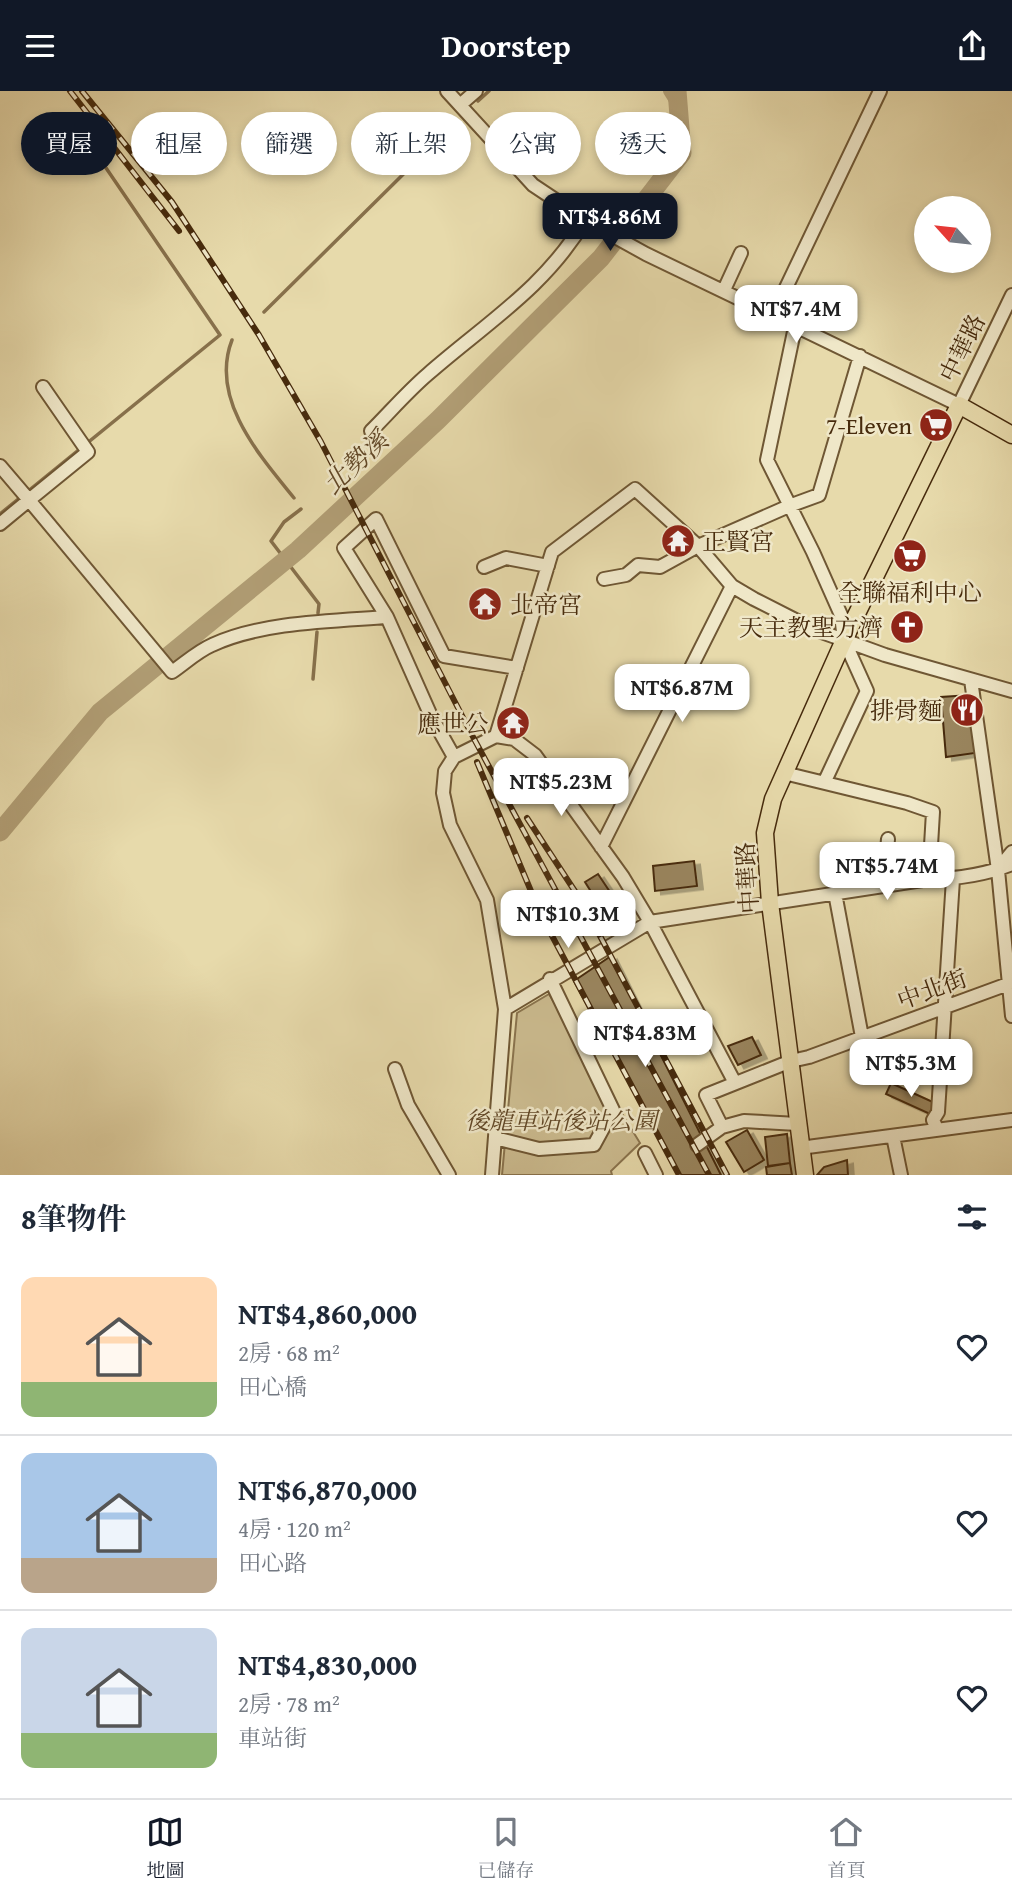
<!DOCTYPE html>
<html lang="zh-TW">
<head>
<meta charset="utf-8">
<style>
  :root { --surface:#fff; --page:#f6f6f7; --text:#1f2937; --muted:#747a83; --line:#e0e1e3; --accent:#111827 }
  body { margin:0; font-family:"Gentium Book Plus","Noto Serif TC",serif; background:var(--page); color:var(--text); height:100vh; display:flex; flex-direction:column; font-size:26px; white-space:nowrap }
  * { box-sizing:border-box; margin:0 }
  p { font-size:23px; color:var(--muted) }
  .icon { flex:none; width:38px; height:38px; fill:none; stroke:currentColor; stroke-width:2; stroke-linecap:round; stroke-linejoin:round }
  .map { position:relative; height:1084px; overflow:hidden }
  .side { display:flex; flex-direction:column; background:var(--surface); flex:1 }
  .side>* { flex:none }
  .banner { position:absolute; left:21px; top:21px; width:971px; height:63px; display:flex; gap:14px }
  .needle { width:46px; rotate:297deg }
  .controls { position:absolute; left:914px; top:105px; display:grid; gap:14px }
  .controls a { display:grid; place-items:center; width:77px; height:77px; border-radius:50%; background:var(--surface); box-shadow:0 4px 10px #0003; font-size:35px }
  .price { position:absolute; translate:-50% -60px; padding:0 16px; border-radius:14px; background:#fff; color:#222; font-size:23px; line-height:46px; filter:drop-shadow(0 2px 4px #0008) }
  .price::after { content:''; position:absolute; left:50%; top:42px; width:21px; height:16px; margin-left:-10px; background:inherit; clip-path:polygon(0 0,100% 0,50% 100%) }
  .price.current { background:var(--accent); color:#fff }
  ul { padding:0; list-style:none }
  li { display:flex; align-items:center; gap:21px; height:175px; padding:0 21px }
  li+li { border-top:2px solid var(--line) }
  li span { display:grid; place-items:center; flex:none; width:196px; height:140px; border-radius:14px; color:#555 }
  li>.icon { margin-inline-start:auto }
  span .icon { width:84px; height:84px; fill:#fffc; stroke-width:1 }
  li b { font-size:30px }
  h2 { display:flex; justify-content:space-between; align-items:center; height:84px; padding:0 21px; font-size:30px }
  .tag { padding:0 24px; border-radius:32px; background:var(--surface); box-shadow:0 4px 10px #0003; font-size:24px; line-height:63px }
  .tag.current { background:var(--accent); color:#fff }
  header { display:flex; justify-content:space-between; align-items:center; height:91px; padding:0 21px; background:var(--accent); color:#fff; font-size:32px; font-weight:700 }
  .menu { display:flex; justify-content:space-around; align-items:center; height:98px; border-top:2px solid var(--line); background:var(--surface); font-size:19px; color:var(--muted) }
  .menu a { display:grid; justify-items:center; gap:4px }
  .menu .current { color:var(--accent) }
  .map>svg:first-child { display:block }
  .green { fill:#ccbc90; stroke:#8a744e; stroke-width:2 }
  .lines { fill:none; stroke-linecap:round; stroke-linejoin:round }
  .stream { stroke:#87704b; stroke-width:3.5 }
  .canal { stroke:#b19e75; stroke-width:10 }
  .river { stroke:#b19e75; stroke-width:19 }
  .building { fill:#9a865f; stroke:#472b0d; stroke-width:2; filter:url(#shadow) }
  .minor-casing { stroke:#6f5734; stroke-width:16 }
  .major-casing { stroke:#472b0d; stroke-width:19 }
  .minor { stroke:#efe7c8; stroke-width:12 }
  .major { stroke:#e7daab; stroke-width:16 }
  .rail-casing { stroke:#472b0d; stroke-width:6 }
  .rail { stroke:#efe7c8; stroke-width:3.5; stroke-dasharray:10; stroke-linecap:butt }
  .labels { text-anchor:middle; dominant-baseline:central; stroke-width:5; stroke-linejoin:round; paint-order:stroke }
  .street-label { font-size:24px; fill:#472b0d; stroke:#efe7c8 }
  .poi-label { font-size:24px; fill:#472b0d; stroke:#efe7c8; text-anchor:end }
  .park-label { font-size:24px; font-style:italic; fill:#624827; stroke:#efe7c8 }
  .water-label { font-size:26px; font-style:italic; fill:#624827; stroke:#efe7c8 }
</style>
</head>
<body>
<header><svg class="icon" aria-label="menu" viewBox="0 0 24 24"><path d="M4 6h16M4 12h16M4 18h16"/></svg>Doorstep<svg class="icon" aria-label="share" viewBox="0 0 24 24"><path d="M12 15V3M7 8l5-5 5 5M5 13v7h14v-7"/></svg></header>
<div class="map">
<svg width="1012" height="1084" viewBox="0 0 1012 1084">
  <defs>
    <filter id="shadow"><feDropShadow dx="6" dy="3.5" stdDeviation="0" flood-color="#0004"/></filter>
  </defs>
  <rect width="100%" height="100%" fill="#e7daab"/>
  <filter id="stains"><feTurbulence type="fractalNoise" baseFrequency=".00286" numOctaves="4"/><feColorMatrix values="0 0 0 0 .2 0 0 0 0 .09 0 0 0 0 .02 0 0 0 .5 -.17"/></filter>
  <radialGradient id="worn" r=".72"><stop offset=".6" stop-color="#630" stop-opacity="0"/><stop offset="1" stop-color="#630" stop-opacity=".3"/></radialGradient>
  <path class="green" d="M 549,903 L 640,1052 L 611,1080 L 612,1084 L 502,1084 L 517,922 Z"/>
  <g class="lines">
    <path class="stream" d="M 478,10 L 489,0
      M 264,221 L 452,35
      M 232,249 C 209,308 260,365 294,407
      M 301,418 L 284,431 L 271,450 L 319,513 L 318,522
      M 0,423 L 220,244 L 104,74
      M 313,588 L 317,541"/>
    <path class="canal" d="M 668,0 L 678,16"/>
    <path class="river" d="M 0,741 L 100,621 L 298,459 L 438,329 L 601,167 L 682,62 L 677,0"/>
  </g>
  <path class="building" d="M 970,604 L 975,662 L 946,666 L 941,606 Z
    M 525,671 L 530,681 L 517,688 L 512,679 Z
    M 694,770 L 697,795 L 655,800 L 653,775 Z
    M 598,783 L 614,807 L 600,815 L 585,791 Z
    M 611,865 L 721,1084 L 679,1084 L 574,890 Z
    M 752,946 L 761,964 L 738,974 L 728,955 Z
    M 891,992 L 935,1012 L 930,1023 L 886,1003 Z
    M 747,1039 L 764,1069 L 744,1081 L 726,1051 Z
    M 787,1043 L 790,1072 L 768,1075 L 765,1046 Z
    M 847,1069 L 848,1084 L 817,1084 L 824,1076 Z
    M 790,1072 L 792,1084 L 767,1084 L 766,1076 Z"/>
  <g class="lines">
    <g class="minor-casing">
      <path id="minor" d="M 447,0 L 533,94 L 590,132 L 646,163 L 959,314 L 1012,204
        M 460,14 L 476,0
        M 724,199 L 741,162
        M 773,224 L 880,0
        M 795,236 L 767,369 L 813,461 L 841,524 L 844,549 L 867,600 L 825,690
        M 371,340 C 390,321 408,300 428,283 C 485,233 546,196 585,129
        M 0,375 L 29,409 L 88,361 L 43,296
        M 0,433 L 29,409 L 172,581 C 185,572 198,560 212,554 C 261,531 333,530 387,526 L 431,625 L 454,666
        M 484,476 L 506,467 L 548,475
        M 604,488 L 626,484 L 638,474 L 660,476 L 698,455 L 789,415 L 819,404 L 860,265
        M 387,526 L 344,457 L 376,428 L 444,565 L 517,577
        M 971,589 L 998,779 L 1012,925
        M 496,645 L 552,461 L 635,398 L 698,455 L 732,495 L 754,508 L 813,538 L 844,549 L 885,564 L 1012,600
        M 784,682 L 907,712 L 933,721 L 929,788
        M 601,756 L 732,495
        M 998,778 L 1012,761
        M 884,795 L 888,748
        M 835,802 L 862,946
        M 505,918 L 650,831 L 929,788 C 957,788 985,784 1012,773
        M 395,978 L 408,1014 L 449,1084
        M 797,1033 L 744,1030 L 722,1036 L 706,1004 L 791,970 L 809,966 L 1008,893
        M 937,1038 L 933,1029 L 938,1021 L 953,788
        M 893,1045 L 901,1084
        M 495,1047 L 539,1058 L 594,1054 L 613,1019 L 550,888
        M 697,1054 L 722,1036
        M 800,1057 L 1012,1029
        M 645,1062 L 656,1084
        M 492,1084 L 505,918 L 487,809 L 450,734 L 443,702 L 445,680 L 454,666 L 496,645 L 514,648 L 535,664 L 623,786 L 650,831 L 735,992"/>
    </g>
    <g class="major-casing">
      <path id="major" d="M 805,1084 L 770,812 L 765,742 L 773,708 L 844,549 L 959,314 L 1012,344"/>
    </g>
    <use href="#minor" class="minor"/>
    <use href="#major" class="major"/>
    <g class="rail-casing">
      <path id="rail" d="M 70,0 L 179,140
        M 82,0 L 172,111 L 259,244 L 321,351 L 472,644 L 709,1084
        M 477,671 L 541,824 L 679,1084
        M 527,727 L 582,811 L 727,1084"/>
    </g>
    <use href="#rail" class="rail"/>
  </g>
  <defs>
    <g id="supermarket-disc" transform="scale(1.75)"><circle r="9.5" fill="#8f2418" stroke="#efe7c8"/><path d="M-6-5.5h2.5l.6 2H6L4.5 2H-2.5L-4.4-4H-6ZM-1.5 3.2a1.3 1.3 0 1 0 .1 0ZM3 3.2a1.3 1.3 0 1 0 .1 0Z" fill="#fff"/></g>
    <g id="temple-disc" transform="scale(1.75)"><circle r="9.5" fill="#8f2418" stroke="#efe7c8"/><path d="M0-6L5-2H3V0L6.5 2.5H4V6H1.5V3h-3V6H-4V2.5H-6.5L-3 0V-2H-5Z" fill="#fff"/></g>
    <g id="church-disc" transform="scale(1.75)"><circle r="9.5" fill="#8f2418" stroke="#efe7c8"/><path d="M-1.2-6h2.4v3.5h3.3v2.4h-3.3V6h-2.4V-.1h-3.3v-2.4h3.3Z" fill="#fff"/></g>
    <g id="restaurant-disc" transform="scale(1.75)"><circle r="9.5" fill="#8f2418" stroke="#efe7c8"/><path d="M-5-6h1v4h1v-4h1v4h1v-4h1v5L-1.5 .5V6h-2V.5L-5-1ZM5-6V6H3V1.5H1.5Q1.5-4 5-6Z" fill="#fff"/></g>
  </defs>
  <g fill-rule="evenodd">
    <use href="#supermarket-disc" x="936" y="334"/>
    <use href="#temple-disc" x="678" y="450"/>
    <use href="#supermarket-disc" x="910" y="465"/>
    <use href="#temple-disc" x="485" y="513"/>
    <use href="#church-disc" x="907" y="536"/>
    <use href="#restaurant-disc" x="967" y="619"/>
    <use href="#temple-disc" x="513" y="632"/>
  </g>
  <g class="labels">
    <g class="street-label">
      <text transform="translate(962 257) rotate(-64)">中華路</text>
      <text transform="translate(747 787) rotate(-94)">中華路</text>
      <text transform="translate(932 898) rotate(-20)">中北街</text>
    </g>
    <g class="poi-label">
      <text x="912" y="334">7-Eleven</text>
      <text x="702" y="450" text-anchor="start">正賢宮</text>
      <text x="910" y="501" text-anchor="middle">全聯福利中心</text>
      <text x="510" y="513" text-anchor="start">北帝宮</text>
      <text x="883" y="536">天主教聖方濟</text>
      <text x="942" y="619">排骨麵</text>
      <text x="489" y="632">應世公</text>
    </g>
    <g class="park-label">
      <text x="561" y="1029">後龍車站後站公園</text>
    </g>
    <g class="water-label">
      <text transform="translate(355 371) rotate(-43)">北勢溪</text>
    </g>
  </g>
  <rect width="100%" height="100%" filter="url(#stains)"/>
  <rect width="100%" height="100%" fill="url(#worn)"/>
</svg>
<div class="controls">
<a><svg class="needle" viewBox="-14 -14 28 28"><path d="M0-13l5 13h-10z" fill="#e53935"/><path d="M0 13l5-13h-10z" fill="#747a83"/></svg></a>
</div>
<b class="price current" style="left:610px;top:162px">NT$4.86M</b>
<b class="price" style="left:796px;top:254px">NT$7.4M</b>
<b class="price" style="left:682px;top:633px">NT$6.87M</b>
<b class="price" style="left:561px;top:727px">NT$5.23M</b>
<b class="price" style="left:887px;top:811px">NT$5.74M</b>
<b class="price" style="left:568px;top:859px">NT$10.3M</b>
<b class="price" style="left:645px;top:978px">NT$4.83M</b>
<b class="price" style="left:911px;top:1008px">NT$5.3M</b>
<div class="banner">
<a class="tag current">買屋</a>
<a class="tag">租屋</a>
<a class="tag">篩選</a>
<a class="tag">新上架</a>
<a class="tag">公寓</a>
<a class="tag">透天</a>
</div>
</div>
<section class="side">
<h2>8筆物件<svg class="icon" aria-label="filters" viewBox="0 0 24 24"><path d="M4 7h16M4 17h16"/><circle cx="9" cy="7" r="2"/><circle cx="15" cy="17" r="2"/></svg></h2>
<ul>
<li><span style="background:linear-gradient(#ffd9b3 75%,#8fb573 0)"><svg class="icon" aria-label="home" viewBox="0 0 24 24"><path d="M3 11l9-7 9 7M6 9v11h12V9"/></svg></span><div><b>NT$4,860,000</b><p>2房 · 68 m²</p><p>田心橋</p></div><svg class="icon" aria-label="heart" viewBox="0 0 24 24"><path d="M12 20l-8-8c-3-5 5-10 8-4 3-6 11-1 8 4z"/></svg></li>
<li><span style="background:linear-gradient(#a9c7e8 75%,#b9a48a 0)"><svg class="icon" aria-label="home" viewBox="0 0 24 24"><path d="M3 11l9-7 9 7M6 9v11h12V9"/></svg></span><div><b>NT$6,870,000</b><p>4房 · 120 m²</p><p>田心路</p></div><svg class="icon" aria-label="heart" viewBox="0 0 24 24"><path d="M12 20l-8-8c-3-5 5-10 8-4 3-6 11-1 8 4z"/></svg></li>
<li><span style="background:linear-gradient(#c9d6e8 75%,#8fb573 0)"><svg class="icon" aria-label="home" viewBox="0 0 24 24"><path d="M3 11l9-7 9 7M6 9v11h12V9"/></svg></span><div><b>NT$4,830,000</b><p>2房 · 78 m²</p><p>車站街</p></div><svg class="icon" aria-label="heart" viewBox="0 0 24 24"><path d="M12 20l-8-8c-3-5 5-10 8-4 3-6 11-1 8 4z"/></svg></li>
</ul>
</section>
<nav class="menu">
<a class="current"><svg class="icon" aria-label="map" viewBox="0 0 24 24"><path d="M3 6l6-2 6 2 6-2v14l-6 2-6-2-6 2zM9 4v14M15 6v14"/></svg>地圖</a>
<a><svg class="icon" aria-label="saved" viewBox="0 0 24 24"><path d="M7 4h10v16l-5-4-5 4z"/></svg>已儲存</a>
<a><svg class="icon" aria-label="home" viewBox="0 0 24 24"><path d="M3 11l9-7 9 7M6 9v11h12V9"/></svg>首頁</a>
</nav>
</body>
</html>
